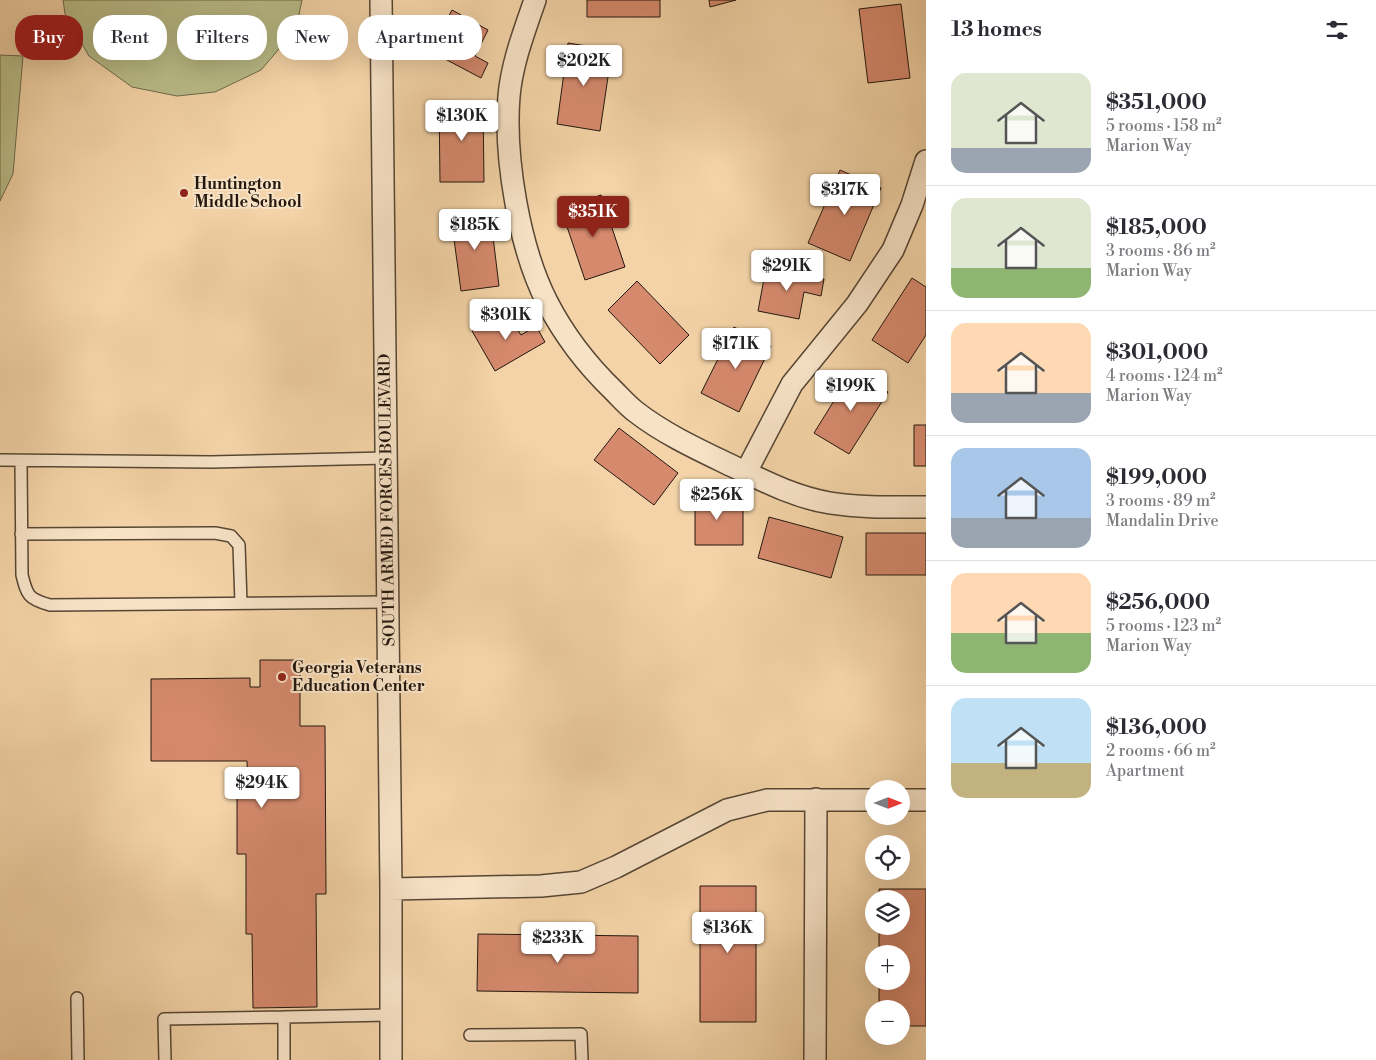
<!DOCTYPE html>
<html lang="en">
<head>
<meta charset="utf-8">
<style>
  :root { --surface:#fff; --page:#f2f2f3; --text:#2b2b33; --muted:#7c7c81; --line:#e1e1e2; --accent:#8f2418 }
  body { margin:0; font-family:"Libre Bodoni",serif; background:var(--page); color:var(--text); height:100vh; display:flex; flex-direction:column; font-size:19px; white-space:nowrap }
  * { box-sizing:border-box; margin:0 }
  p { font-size:16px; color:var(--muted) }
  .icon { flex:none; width:28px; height:28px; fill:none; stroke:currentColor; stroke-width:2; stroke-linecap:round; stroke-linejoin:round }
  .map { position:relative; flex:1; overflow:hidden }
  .sheet { display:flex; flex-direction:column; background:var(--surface); width:450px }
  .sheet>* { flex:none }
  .top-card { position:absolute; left:15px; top:15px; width:475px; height:45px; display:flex; gap:10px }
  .needle { width:32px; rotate:90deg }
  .buttons { position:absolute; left:865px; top:780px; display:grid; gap:10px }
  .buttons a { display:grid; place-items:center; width:45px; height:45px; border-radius:50%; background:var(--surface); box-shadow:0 5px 20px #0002; font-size:25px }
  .price { position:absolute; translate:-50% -42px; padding:0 11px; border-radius:5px; background:#fff; color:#222; font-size:16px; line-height:32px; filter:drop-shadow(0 1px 2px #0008) }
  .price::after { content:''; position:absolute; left:50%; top:30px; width:15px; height:11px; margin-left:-8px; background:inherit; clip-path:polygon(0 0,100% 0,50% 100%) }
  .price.on { background:var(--accent); color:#fff }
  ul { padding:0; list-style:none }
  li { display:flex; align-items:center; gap:15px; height:125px; padding:0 25px }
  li+li { border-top:1px solid var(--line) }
  li span { display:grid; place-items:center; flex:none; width:140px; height:100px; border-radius:15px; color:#555 }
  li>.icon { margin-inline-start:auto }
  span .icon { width:60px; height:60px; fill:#fffc; stroke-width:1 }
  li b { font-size:21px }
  h2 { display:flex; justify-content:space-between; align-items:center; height:60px; padding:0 25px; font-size:21px }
  .chip { padding:0 18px; border-radius:20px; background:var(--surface); box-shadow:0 5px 20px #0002; font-size:18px; line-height:45px }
  .chip.on { background:var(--accent); color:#fff }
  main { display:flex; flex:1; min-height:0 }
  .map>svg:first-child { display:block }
  .green { fill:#b9bd89; stroke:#6e6a4c }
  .building { fill:#d5896d; stroke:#23170e }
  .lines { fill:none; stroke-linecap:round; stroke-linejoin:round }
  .lane-casing { stroke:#574634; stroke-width:14 }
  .street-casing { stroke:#574634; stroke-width:24 }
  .lane { stroke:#f7e2c6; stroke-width:11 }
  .street { stroke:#f7e2c6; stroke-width:21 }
  .poi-dot { fill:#8f2418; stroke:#f7e2c6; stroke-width:2 }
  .labels { text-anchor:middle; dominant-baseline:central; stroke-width:4; stroke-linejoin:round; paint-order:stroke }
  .poi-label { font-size:16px; font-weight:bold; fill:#23170e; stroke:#f7e2c6; text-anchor:start }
  .street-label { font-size:16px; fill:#23170e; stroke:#f7e2c6 }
</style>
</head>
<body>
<main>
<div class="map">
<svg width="926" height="1060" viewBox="0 0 926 1060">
  <rect width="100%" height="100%" fill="#f3d3a7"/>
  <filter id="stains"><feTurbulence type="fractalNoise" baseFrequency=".004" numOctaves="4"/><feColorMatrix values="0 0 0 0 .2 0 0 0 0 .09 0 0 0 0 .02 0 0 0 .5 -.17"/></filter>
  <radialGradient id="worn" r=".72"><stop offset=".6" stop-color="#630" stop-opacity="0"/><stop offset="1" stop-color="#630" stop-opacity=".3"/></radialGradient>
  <path class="green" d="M 63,0 L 302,0 L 296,29 L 261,70 L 215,92 L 177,96 L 132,87 L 89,56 L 65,14 Z
    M 0,55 L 23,56 L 13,174 L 0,201 Z"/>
  <path class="building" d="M 587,0 L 660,0 L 660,17 L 587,17 Z
    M 709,0 L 736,0 L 710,7 Z
    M 901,4 L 910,78 L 868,83 L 859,9 Z
    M 452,10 L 488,30 L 475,56 L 488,63 L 481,78 L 430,51 Z
    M 568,43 L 612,50 L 600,131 L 557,124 Z
    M 439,102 L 483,102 L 484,182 L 440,182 Z
    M 840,170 L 881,188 L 850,261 L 808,243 Z
    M 601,195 L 625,267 L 585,280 L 561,209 Z
    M 490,212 L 499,286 L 461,291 L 451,217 Z
    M 766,268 L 824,279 L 821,296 L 804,292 L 799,319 L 758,311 Z
    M 912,278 L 926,287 L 926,335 L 908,363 L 872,340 Z
    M 637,281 L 689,335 L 660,364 L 608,310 Z
    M 506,311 L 521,335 L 536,326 L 545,342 L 495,371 L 472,331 Z
    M 734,327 L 771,346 L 739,412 L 701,393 Z
    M 853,370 L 888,392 L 849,454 L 814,433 Z
    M 914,425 L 926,425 L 926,466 L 914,466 Z
    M 619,428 L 678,473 L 654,505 L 594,460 Z
    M 695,488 L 712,488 L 712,503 L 743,503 L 743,545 L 695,545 Z
    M 769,517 L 843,537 L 831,578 L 758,558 Z
    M 866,533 L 926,533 L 926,575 L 866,575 Z
    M 260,660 L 300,660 L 300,726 L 325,726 L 326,894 L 316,894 L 317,1007 L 253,1008 L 252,934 L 246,934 L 246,854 L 237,854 L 237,788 L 248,788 L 247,761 L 151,761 L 151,679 L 250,678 L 250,687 L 260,687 Z
    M 700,886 L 756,886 L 756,1022 L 700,1022 Z
    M 879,889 L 926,889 L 926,1026 L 901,1026 L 901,1009 L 879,1009 L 879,981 L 901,981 L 901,954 L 879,954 L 879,926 L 901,926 L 901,899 L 879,899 Z
    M 478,934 L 638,936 L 638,993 L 477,991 Z"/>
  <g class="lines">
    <g class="lane-casing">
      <path id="lane" d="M 0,460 L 211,462 L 387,458
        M 21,461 L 22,575 C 27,595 28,599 50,605 L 388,602
        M 21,534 L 215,533 L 231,536 L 239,545 L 241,603
        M 77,998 L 78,1060
        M 470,1035 L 581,1034 L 582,1060
        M 165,1060 L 164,1019 L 284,1017
        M 284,1060 L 284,1017 L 390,1015"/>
    </g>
    <g class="street-casing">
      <path id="street" d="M 381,0 L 391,889 L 391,1060
        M 535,0 C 524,32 512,63 509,96 C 504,157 519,247 547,302 C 564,335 587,365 614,391 C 621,398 628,406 636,412 C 663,433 695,448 726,463 C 760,479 793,497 830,503 C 862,508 894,507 926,507
        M 746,472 L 792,384 L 857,304 L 893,250 L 912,205 L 926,161
        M 901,800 L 926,800
        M 391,889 L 541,886 L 581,882 L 616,867 L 727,810 L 767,800 L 874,800
        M 815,1060 L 816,799"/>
    </g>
    <use href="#lane" class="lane"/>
    <use href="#street" class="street"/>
  </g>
  <g class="poi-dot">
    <circle cx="184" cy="193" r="5"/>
    <circle cx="282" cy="677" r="5"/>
  </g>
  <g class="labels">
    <g class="poi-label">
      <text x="194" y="184">Huntington<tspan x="194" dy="18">Middle School</tspan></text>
      <text x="292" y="668">Georgia Veterans<tspan x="292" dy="18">Education Center</tspan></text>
    </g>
    <g class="street-label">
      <text transform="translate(387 500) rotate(-91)">SOUTH ARMED FORCES BOULEVARD</text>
    </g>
  </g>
  <rect width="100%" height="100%" filter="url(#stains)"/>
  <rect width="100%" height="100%" fill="url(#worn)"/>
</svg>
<div class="buttons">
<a><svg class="needle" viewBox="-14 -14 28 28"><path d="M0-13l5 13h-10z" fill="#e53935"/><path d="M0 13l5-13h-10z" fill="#7c7c81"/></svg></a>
<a><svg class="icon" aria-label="locate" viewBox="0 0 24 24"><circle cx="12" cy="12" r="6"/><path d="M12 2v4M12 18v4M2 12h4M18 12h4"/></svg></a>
<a><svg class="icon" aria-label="layers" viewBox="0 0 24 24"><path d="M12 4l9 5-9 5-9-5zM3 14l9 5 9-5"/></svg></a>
<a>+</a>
<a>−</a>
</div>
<b class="price" style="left:584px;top:87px">$202K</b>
<b class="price" style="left:462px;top:142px">$130K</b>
<b class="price" style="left:845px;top:216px">$317K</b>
<b class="price on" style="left:593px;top:238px">$351K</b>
<b class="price" style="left:475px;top:251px">$185K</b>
<b class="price" style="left:787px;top:292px">$291K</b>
<b class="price" style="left:506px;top:341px">$301K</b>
<b class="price" style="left:736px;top:370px">$171K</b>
<b class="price" style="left:851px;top:412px">$199K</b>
<b class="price" style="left:717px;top:521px">$256K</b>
<b class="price" style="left:262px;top:809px">$294K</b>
<b class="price" style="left:728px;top:954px">$136K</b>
<b class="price" style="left:558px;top:964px">$233K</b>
<div class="top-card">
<a class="chip on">Buy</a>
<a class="chip">Rent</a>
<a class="chip">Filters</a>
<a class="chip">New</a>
<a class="chip">Apartment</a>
</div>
</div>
<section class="sheet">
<h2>13 homes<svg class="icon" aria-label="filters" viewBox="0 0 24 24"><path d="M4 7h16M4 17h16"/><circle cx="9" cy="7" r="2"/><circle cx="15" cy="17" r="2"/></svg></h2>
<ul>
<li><span style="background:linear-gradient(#dfe7d0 75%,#9aa5b1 0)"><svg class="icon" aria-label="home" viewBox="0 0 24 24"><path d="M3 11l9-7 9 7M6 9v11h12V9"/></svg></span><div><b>$351,000</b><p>5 rooms · 158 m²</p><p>Marion Way</p></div></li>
<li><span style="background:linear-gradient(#dfe7d0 70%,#8fb573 0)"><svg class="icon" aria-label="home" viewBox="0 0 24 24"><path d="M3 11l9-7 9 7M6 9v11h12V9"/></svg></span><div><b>$185,000</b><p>3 rooms · 86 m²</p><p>Marion Way</p></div></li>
<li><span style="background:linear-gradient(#ffd9b3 70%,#9aa5b1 0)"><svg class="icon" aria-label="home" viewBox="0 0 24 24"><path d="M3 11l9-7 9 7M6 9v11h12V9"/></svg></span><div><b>$301,000</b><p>4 rooms · 124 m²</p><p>Marion Way</p></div></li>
<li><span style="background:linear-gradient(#a9c7e8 70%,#9aa5b1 0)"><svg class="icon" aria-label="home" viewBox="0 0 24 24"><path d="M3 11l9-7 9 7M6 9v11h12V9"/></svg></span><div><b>$199,000</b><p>3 rooms · 89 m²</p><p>Mandalin Drive</p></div></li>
<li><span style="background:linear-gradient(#ffd9b3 60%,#8fb573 0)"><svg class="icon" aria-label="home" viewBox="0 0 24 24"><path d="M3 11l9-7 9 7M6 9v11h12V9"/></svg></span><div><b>$256,000</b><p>5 rooms · 123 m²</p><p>Marion Way</p></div></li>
<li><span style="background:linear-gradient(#bfe0f5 65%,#c2b280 0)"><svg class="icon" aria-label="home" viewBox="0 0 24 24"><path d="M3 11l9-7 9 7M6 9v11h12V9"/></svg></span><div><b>$136,000</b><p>2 rooms · 66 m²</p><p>Apartment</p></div></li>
</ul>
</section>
</main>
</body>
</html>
